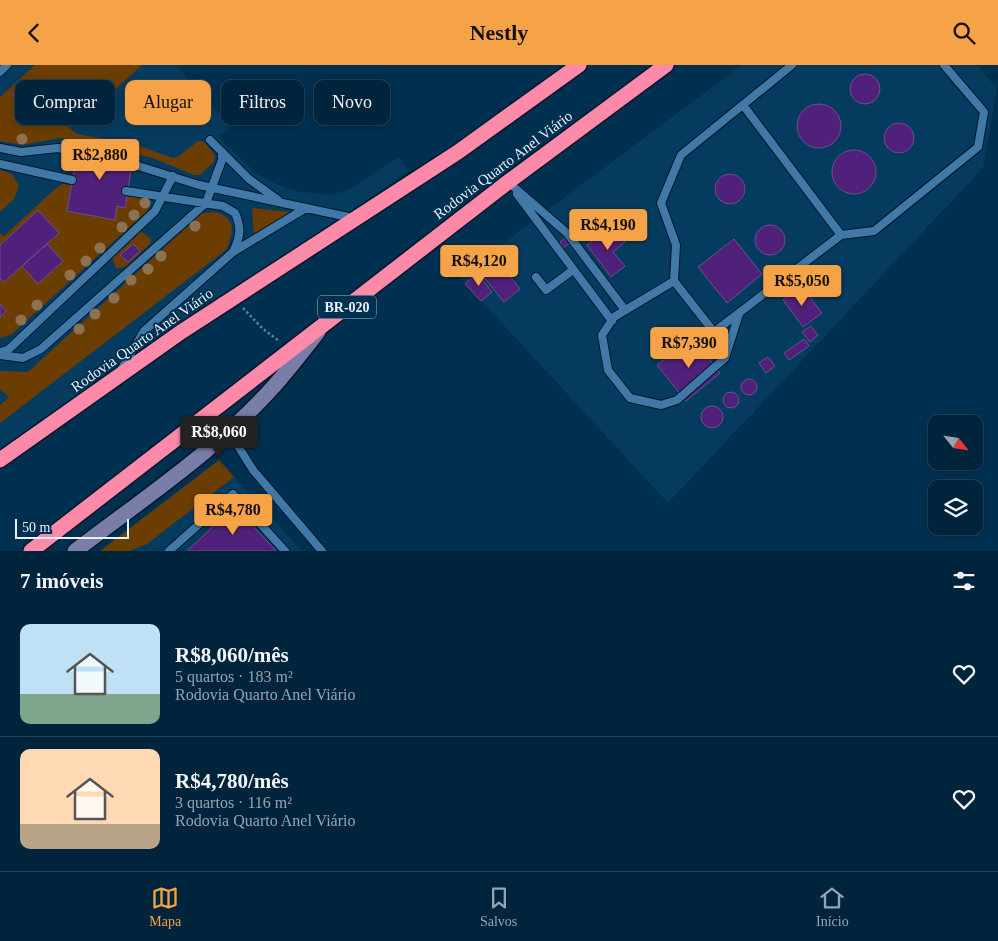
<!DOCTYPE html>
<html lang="pt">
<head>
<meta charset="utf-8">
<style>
  :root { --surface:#00243c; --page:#0e3047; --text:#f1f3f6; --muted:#95a4af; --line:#224156; --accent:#f6a247 }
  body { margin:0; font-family:"Times New Roman",serif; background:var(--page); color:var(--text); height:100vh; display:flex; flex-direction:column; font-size:19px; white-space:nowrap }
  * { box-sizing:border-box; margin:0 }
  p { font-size:16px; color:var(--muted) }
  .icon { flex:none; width:28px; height:28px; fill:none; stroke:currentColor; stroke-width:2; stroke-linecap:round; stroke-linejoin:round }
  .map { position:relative; height:486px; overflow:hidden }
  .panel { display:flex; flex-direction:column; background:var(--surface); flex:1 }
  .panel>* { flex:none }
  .guide { position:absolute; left:15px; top:15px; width:500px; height:45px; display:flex; gap:10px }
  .needle { width:32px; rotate:120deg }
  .controls { position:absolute; left:928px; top:350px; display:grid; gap:10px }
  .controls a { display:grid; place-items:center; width:55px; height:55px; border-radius:10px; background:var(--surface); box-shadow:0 2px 8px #0003,0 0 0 1px var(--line); font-size:25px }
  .scale { position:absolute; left:15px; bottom:12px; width:114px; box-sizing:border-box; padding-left:5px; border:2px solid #e6f2fc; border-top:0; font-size:14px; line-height:18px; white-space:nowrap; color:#e6f2fc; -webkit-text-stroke:4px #003050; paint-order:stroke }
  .price { position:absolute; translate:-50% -42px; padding:0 11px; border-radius:5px; background:var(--accent); color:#111; font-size:16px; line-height:32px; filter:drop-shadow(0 1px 2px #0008) }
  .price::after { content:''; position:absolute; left:50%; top:30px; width:15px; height:11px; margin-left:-8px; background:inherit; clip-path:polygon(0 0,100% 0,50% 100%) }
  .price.current { background:#222; color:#fff }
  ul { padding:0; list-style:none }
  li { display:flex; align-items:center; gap:15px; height:125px; padding:0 20px }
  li+li { border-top:1px solid var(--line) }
  li span { display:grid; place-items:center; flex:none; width:140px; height:100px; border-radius:10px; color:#555 }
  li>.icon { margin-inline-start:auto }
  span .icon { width:60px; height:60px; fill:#fffc; stroke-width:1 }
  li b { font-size:21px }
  h2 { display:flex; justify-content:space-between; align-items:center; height:60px; padding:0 20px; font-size:21px }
  .tag { padding:0 18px; border-radius:10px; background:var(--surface); box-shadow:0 2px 8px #0003,0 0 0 1px var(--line); font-size:18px; line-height:45px }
  .tag.current { background:var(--accent); color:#111 }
  header { display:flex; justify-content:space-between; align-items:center; height:65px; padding:0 20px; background:var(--accent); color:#111; font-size:22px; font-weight:600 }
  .tabs { display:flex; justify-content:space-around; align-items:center; height:70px; border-top:1px solid var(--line); background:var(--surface); font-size:14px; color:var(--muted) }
  .tabs a { display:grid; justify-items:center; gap:2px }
  .tabs .current { color:var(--accent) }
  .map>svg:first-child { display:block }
  .built { fill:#053b5e }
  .green { fill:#6c3d00 }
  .building { fill:#50217a; stroke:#6b518a }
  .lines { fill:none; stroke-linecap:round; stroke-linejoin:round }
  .lane-casing { stroke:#00172d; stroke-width:10 }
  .secondary-casing { stroke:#00172d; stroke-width:18 }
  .highway-casing { stroke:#00172d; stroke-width:18 }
  .path { stroke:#608198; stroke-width:2.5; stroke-dasharray:2.5 2.5; stroke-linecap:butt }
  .lane { stroke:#4079a7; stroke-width:8 }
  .secondary { stroke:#787ea7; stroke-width:15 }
  .highway { stroke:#fc8aa8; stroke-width:15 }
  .tree { fill:#8b7352 }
  .labels { text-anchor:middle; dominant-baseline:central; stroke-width:4; stroke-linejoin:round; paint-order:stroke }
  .shield { fill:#003050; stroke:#a1b8c8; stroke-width:1 }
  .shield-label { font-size:14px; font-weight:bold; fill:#e6f2fc }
  .street-label { font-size:15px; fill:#e6f2fc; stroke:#003050 }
</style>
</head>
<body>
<header><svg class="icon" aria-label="back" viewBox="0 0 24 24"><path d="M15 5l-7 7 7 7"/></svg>Nestly<svg class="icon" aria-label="search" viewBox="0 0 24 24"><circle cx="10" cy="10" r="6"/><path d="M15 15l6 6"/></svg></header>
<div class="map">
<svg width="998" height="486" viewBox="0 0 998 486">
  <rect width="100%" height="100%" fill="#003050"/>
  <path class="built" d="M 0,0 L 176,0 L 231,61 L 218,72 L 258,110 L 280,121 L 301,127 L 332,130 L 352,123 L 399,92 L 408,106 L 0,394 Z
    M 742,0 L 976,0 L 997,23 L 983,103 L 668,438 L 461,214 L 513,171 Z
    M 219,395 L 302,486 L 100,486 Z"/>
  <path class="green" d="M 35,0 L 142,0 L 95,43 L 91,39 L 68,62 L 77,69 L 133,79 L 173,93 L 179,91 L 198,76 L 204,77 L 215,90 L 214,97 L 200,110 L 194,110 L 153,93 L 60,73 L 22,80 L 0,76 L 0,32 Z
    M 0,105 L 12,109 L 19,121 L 14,134 L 0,147 Z
    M 63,119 L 71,120 L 67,146 L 114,154 L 117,141 L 125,142 L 127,131 L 145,133 L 149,137 L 148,145 L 12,269 L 0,273 L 0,168 L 4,171 L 56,123 Z
    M 252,143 L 291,147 L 254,171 Z
    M 213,147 C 237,151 234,167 226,185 L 0,358 L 0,340 L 9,332 L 0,324 L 0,306 L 28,307 L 202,148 Z
    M 141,166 L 151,174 L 150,179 L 126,201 L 117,204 L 112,193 Z
    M 219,395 L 234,412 L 147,479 L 129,486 L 100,486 Z"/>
  <path class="building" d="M850 24a15 15 0 1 1 30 0a15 15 0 1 1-30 0Z
    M 21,21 L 30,30 L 21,37 L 13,29 Z
    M797 61a22 22 0 1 1 44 0a22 22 0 1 1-44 0Z
    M884 73a15 15 0 1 1 30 0a15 15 0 1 1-30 0Z
    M 79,77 L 134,88 L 125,143 L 117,141 L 115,155 L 67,146 Z
    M832 107a22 22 0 1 1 44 0a22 22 0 1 1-44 0Z
    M715 124a15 15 0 1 1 30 0a15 15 0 1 1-30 0Z
    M 38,145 L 59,168 L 4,217 L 0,213 L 0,180 Z
    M 588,153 L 595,163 L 580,173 L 573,164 Z
    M755 175a15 15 0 1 1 30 0a15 15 0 1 1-30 0Z
    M 613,161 L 625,177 L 613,187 L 625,201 L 611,212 L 587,180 Z
    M 566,172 L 570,178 L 563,183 L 560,177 Z
    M 734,174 L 762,209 L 727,238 L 698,202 Z
    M 47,179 L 63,196 L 38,219 L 22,201 Z
    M 133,179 L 140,186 L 128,197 L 120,190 Z
    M 495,191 L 520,224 L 504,237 L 477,204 Z
    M 477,208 L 492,227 L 481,236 L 465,219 Z
    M 801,221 L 822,248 L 803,262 L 783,235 Z
    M 0,239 L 6,246 L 0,252 Z
    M 811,261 L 818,270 L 810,277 L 802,267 Z
    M 693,272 L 720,308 L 686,336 L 657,300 Z
    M 804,274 L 809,281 L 789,295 L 784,288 Z
    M 768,292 L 775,301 L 766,308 L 759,298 Z
    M741 322a8 8 0 1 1 16 0a8 8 0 1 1-16 0Z
    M723 335a8 8 0 1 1 16 0a8 8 0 1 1-16 0Z
    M701 352a11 11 0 1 1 22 0a11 11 0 1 1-22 0Z
    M 235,441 L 276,486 L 187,486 Z"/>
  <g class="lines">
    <g class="lane-casing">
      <path id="lane" d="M 792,0 L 681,90 L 661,138 L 676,180 L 674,216 L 714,267 L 841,170
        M 0,7 L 7,0
        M 743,40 L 841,170 L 874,166 L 978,82 L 984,47 L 944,0
        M 210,75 L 249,114 L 278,135
        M 0,83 L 21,87 L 58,83 L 77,87
        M 0,99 L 72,115
        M 132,99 L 199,120 L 353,153
        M 508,117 L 567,168 L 625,245
        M 517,129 L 612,256
        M 233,187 L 306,143
        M 536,212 L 546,225 L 573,205
        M 674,216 L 614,252 L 602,270 L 608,305 L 630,333 L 661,340 L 677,335 L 725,293 L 739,249
        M 0,287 L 8,285 L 155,146 L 173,111
        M 0,290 L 23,293 L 41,284 L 206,138 L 222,95 L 222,87
        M 121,305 L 144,266 L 233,187 C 240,173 242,163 235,148 L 223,141 L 126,126
        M 228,365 L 253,405 L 322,486
        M 169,486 L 233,429 L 285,486"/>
    </g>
    <g class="secondary-casing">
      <path id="secondary" d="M 75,486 C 143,434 218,384 275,320 C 290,303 304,285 318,267"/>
    </g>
    <g class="highway-casing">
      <path id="highway" d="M 0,395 L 181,267 L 458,87 L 579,0
        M 31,486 L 508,117 L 666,0"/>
    </g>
    <path class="path" d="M 243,243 L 263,264 L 279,276"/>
    <use href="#lane" class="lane"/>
    <use href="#secondary" class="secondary"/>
    <use href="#highway" class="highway"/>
  </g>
  <g class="tree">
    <circle cx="22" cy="74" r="5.5"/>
    <circle cx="145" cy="138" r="5.5"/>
    <circle cx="134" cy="150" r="5.5"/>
    <circle cx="195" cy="161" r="5.5"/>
    <circle cx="122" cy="162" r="5.5"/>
    <circle cx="100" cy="183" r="5.5"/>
    <circle cx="161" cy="191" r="5.5"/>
    <circle cx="86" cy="196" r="5.5"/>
    <circle cx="148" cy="204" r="5.5"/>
    <circle cx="70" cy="210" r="5.5"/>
    <circle cx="131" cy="215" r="5.5"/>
    <circle cx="114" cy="233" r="5.5"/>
    <circle cx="37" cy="240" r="5.5"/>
    <circle cx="95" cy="249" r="5.5"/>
    <circle cx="21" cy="255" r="5.5"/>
    <circle cx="79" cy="264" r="5.5"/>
  </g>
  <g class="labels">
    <rect class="shield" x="318" y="230.5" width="58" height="23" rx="4"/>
    <g class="shield-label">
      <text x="347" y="242">BR-020</text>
    </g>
    <g class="street-label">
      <text transform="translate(503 100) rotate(-37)">Rodovia Quarto Anel Viário</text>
      <text transform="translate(142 275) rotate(-35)">Rodovia Quarto Anel Viário</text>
    </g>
  </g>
</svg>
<div class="controls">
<a><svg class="needle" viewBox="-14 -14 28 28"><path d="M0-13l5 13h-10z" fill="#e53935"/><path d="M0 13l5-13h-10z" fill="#95a4af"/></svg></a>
<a><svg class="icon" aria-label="layers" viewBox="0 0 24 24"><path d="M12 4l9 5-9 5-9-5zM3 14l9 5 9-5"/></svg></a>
</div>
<div class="scale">50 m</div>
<b class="price" style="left:100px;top:116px">R$2,880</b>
<b class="price" style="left:608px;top:186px">R$4,190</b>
<b class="price" style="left:479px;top:222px">R$4,120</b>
<b class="price" style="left:802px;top:242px">R$5,050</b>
<b class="price" style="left:689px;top:304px">R$7,390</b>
<b class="price current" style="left:219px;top:393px">R$8,060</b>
<b class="price" style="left:233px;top:471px">R$4,780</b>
<div class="guide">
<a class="tag">Comprar</a>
<a class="tag current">Alugar</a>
<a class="tag">Filtros</a>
<a class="tag">Novo</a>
</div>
</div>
<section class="panel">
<h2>7 imóveis<svg class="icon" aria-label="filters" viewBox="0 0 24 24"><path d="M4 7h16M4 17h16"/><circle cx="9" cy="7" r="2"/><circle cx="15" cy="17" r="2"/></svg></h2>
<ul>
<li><span style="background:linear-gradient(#bfe0f5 70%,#7fa58c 0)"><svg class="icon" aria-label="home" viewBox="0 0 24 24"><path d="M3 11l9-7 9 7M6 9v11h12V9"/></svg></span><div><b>R$8,060/mês</b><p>5 quartos · 183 m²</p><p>Rodovia Quarto Anel Viário</p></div><svg class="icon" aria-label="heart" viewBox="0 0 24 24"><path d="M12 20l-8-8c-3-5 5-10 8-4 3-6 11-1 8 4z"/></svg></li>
<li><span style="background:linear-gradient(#ffd9b3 75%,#b9a48a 0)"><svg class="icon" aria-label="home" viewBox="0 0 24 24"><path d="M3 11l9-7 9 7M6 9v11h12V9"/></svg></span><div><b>R$4,780/mês</b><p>3 quartos · 116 m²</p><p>Rodovia Quarto Anel Viário</p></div><svg class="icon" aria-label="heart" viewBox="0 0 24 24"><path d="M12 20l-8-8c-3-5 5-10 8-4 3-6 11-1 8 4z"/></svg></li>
</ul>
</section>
<nav class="tabs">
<a class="current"><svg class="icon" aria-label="map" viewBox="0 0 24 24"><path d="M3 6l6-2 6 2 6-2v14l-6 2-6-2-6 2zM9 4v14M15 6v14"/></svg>Mapa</a>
<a><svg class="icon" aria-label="saved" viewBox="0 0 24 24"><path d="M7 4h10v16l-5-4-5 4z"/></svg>Salvos</a>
<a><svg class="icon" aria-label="home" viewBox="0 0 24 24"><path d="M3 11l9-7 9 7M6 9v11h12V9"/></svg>Início</a>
</nav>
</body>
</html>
